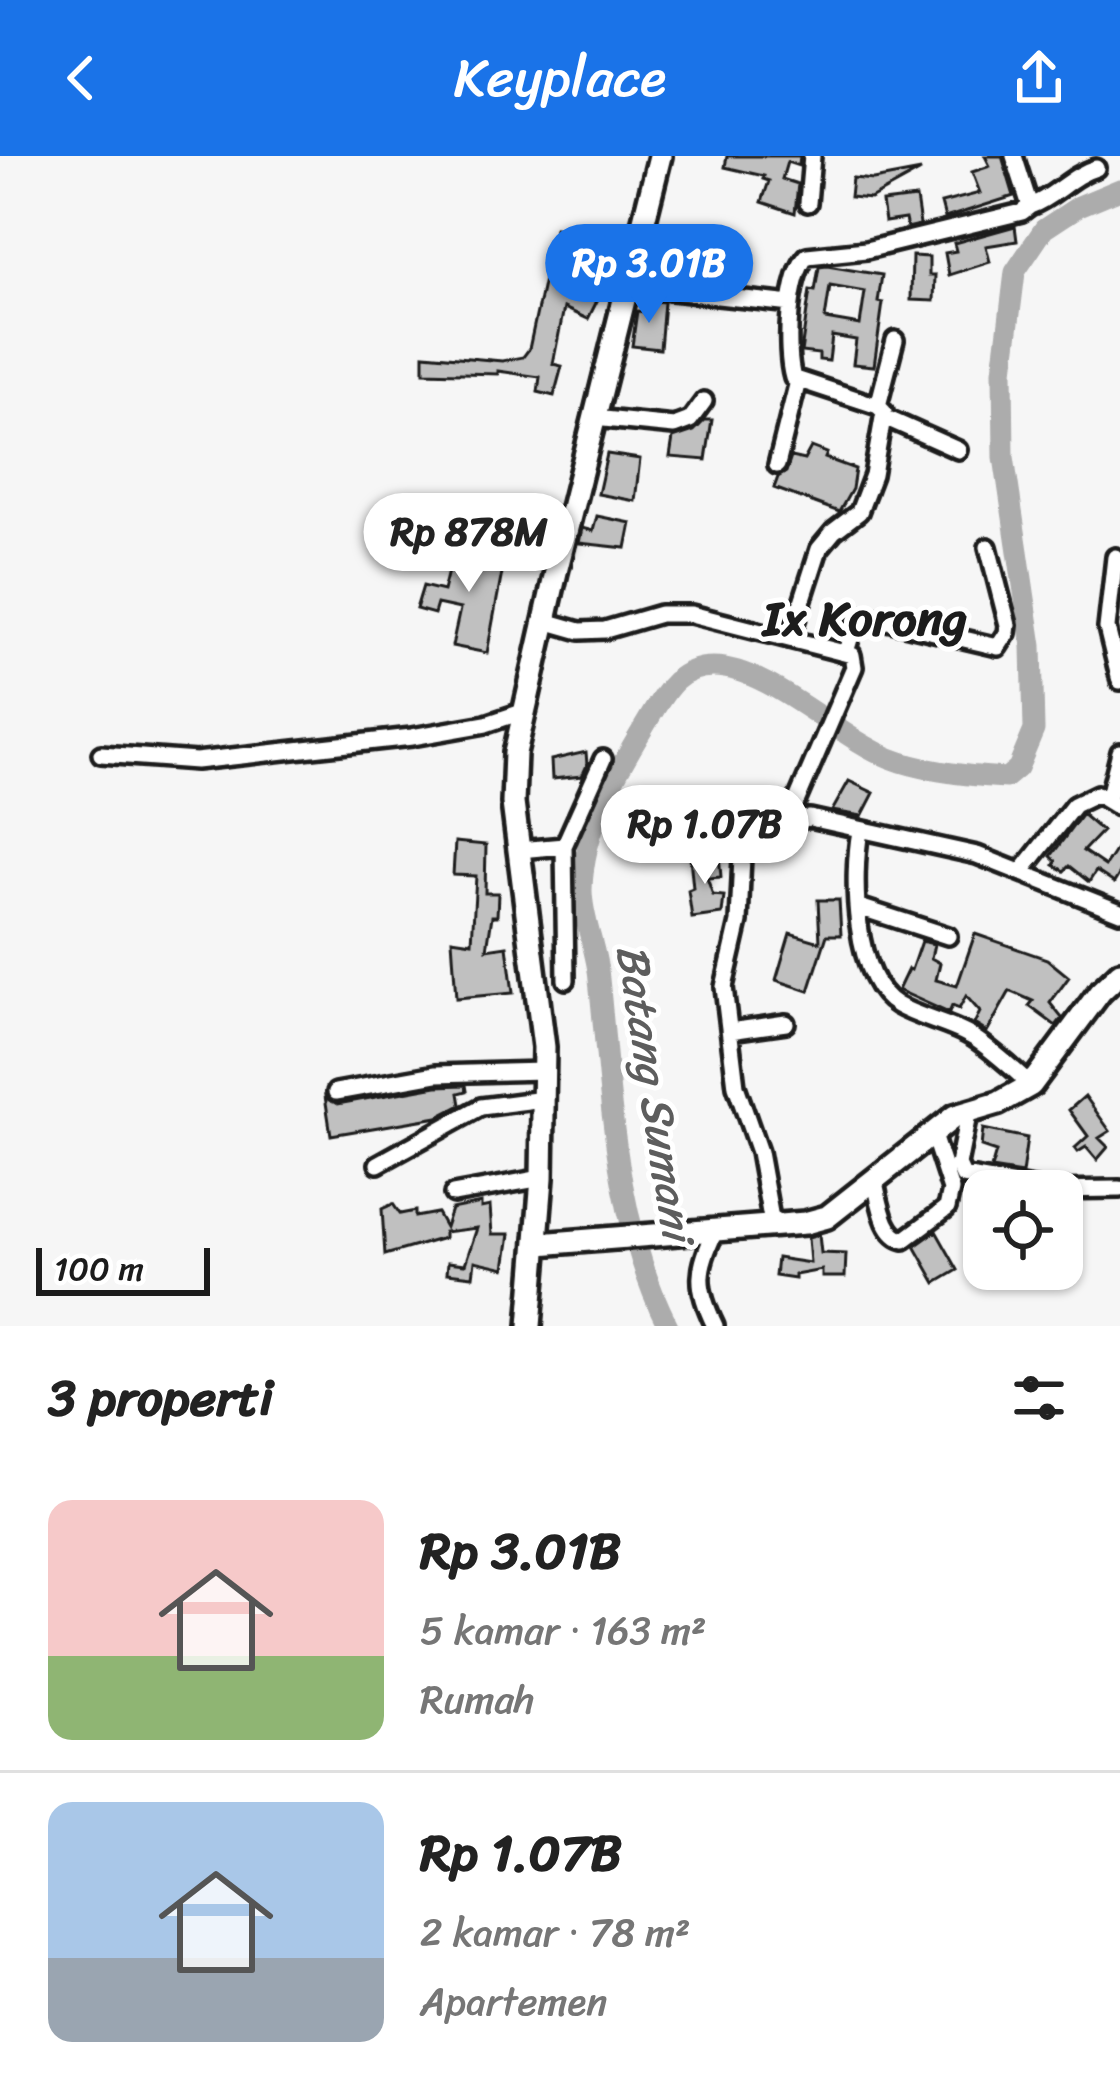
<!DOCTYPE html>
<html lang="id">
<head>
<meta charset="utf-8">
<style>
  :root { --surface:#fff; --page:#f2f2f2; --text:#222; --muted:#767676; --line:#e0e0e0; --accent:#1a73e8 }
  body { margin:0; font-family:Sriracha,sans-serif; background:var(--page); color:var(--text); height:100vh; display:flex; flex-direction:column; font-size:45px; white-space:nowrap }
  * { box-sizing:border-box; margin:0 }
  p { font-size:39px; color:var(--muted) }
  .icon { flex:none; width:66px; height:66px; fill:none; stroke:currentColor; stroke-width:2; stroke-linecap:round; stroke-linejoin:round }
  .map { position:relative; height:1170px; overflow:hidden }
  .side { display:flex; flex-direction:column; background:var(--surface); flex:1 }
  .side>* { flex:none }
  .tools { position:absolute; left:963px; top:1014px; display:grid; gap:24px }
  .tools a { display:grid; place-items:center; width:120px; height:120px; border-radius:24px; background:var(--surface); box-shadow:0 3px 9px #0004; font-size:60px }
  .scale { position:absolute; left:36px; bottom:30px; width:174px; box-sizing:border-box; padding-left:12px; border:6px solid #1c1c1c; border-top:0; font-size:33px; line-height:42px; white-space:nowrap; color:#1c1c1c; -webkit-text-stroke:9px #fff; paint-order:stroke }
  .price { position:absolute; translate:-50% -102px; padding:0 27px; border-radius:42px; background:#fff; color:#222; font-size:39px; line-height:78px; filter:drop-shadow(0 3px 6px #0008) }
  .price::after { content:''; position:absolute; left:50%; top:72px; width:36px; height:27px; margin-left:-18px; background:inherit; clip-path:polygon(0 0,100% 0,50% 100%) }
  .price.on { background:var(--accent); color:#fff }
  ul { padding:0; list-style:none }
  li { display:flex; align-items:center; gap:36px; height:300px; padding:0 48px }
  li+li { border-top:3px solid var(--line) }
  li span { display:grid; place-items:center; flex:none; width:336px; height:240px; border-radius:24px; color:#555 }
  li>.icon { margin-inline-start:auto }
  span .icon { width:144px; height:144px; fill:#fffc; stroke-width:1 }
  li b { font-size:51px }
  h2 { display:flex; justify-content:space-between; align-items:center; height:144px; padding:0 48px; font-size:51px }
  header { display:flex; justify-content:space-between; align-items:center; height:156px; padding:0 48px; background:var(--accent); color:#fff; font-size:54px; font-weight:600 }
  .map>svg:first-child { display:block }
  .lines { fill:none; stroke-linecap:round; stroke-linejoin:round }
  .river { stroke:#acacac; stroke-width:21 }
  .building { fill:#c0c0c0; stroke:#1c1c1c; stroke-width:3; fill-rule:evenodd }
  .minor-casing { stroke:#1c1c1c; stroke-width:24 }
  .highway-casing { stroke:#1c1c1c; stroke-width:30 }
  .minor { stroke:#fff; stroke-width:15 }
  .highway { stroke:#fff; stroke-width:21 }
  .labels { text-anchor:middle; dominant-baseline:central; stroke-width:10; stroke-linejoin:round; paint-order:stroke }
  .water-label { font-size:45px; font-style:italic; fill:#5d5d5d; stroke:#fff }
  .quarter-label { font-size:48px; font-weight:bold; fill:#1c1c1c; stroke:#fff }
</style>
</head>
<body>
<header><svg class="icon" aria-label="back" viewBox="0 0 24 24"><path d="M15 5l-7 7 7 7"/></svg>Keyplace<svg class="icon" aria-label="share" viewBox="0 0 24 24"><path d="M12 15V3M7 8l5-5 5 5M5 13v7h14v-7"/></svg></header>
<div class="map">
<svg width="1120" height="1170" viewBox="0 0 1120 1170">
  <rect width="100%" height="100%" fill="#f6f6f6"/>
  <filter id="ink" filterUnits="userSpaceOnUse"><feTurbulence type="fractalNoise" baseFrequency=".00833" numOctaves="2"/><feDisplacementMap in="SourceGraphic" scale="24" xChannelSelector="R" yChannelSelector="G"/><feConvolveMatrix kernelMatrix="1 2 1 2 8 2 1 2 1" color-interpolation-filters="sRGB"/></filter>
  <g filter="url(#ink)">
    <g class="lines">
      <path class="river" d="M 668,1170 C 614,1064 611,939 599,823 C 597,794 582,763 582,734 C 583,672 616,617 647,566 C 664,538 676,511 713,511 C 768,511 836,580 890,602 C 925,616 969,620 1006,622 L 1018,612 L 1034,574 L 1032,490 L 1004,301 L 1003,215 L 1015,116 L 1044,73 L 1079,50 L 1120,33"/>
    </g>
    <path class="building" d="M 727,0 L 800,0 L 799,10 L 787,6 L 782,23 L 798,28 L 795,57 L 762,46 L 769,25 L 763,23 L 764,20 L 725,11 Z
      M 985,0 L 1002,0 L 1014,40 L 945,62 L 941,47 L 980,37 L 972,16 L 990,10 Z
      M 921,15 L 870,43 L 850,41 L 852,22 L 873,24 Z
      M 916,42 L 920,69 L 907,72 L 905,63 L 885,66 L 882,46 Z
      M 1015,70 L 1017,85 L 986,90 L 990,106 L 949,119 L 945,97 L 956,95 L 954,87 Z
      M 555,72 L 582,78 L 569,133 L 597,145 L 588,163 L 564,152 L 553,208 L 562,210 L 554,240 L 538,236 L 540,221 L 498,215 L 498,218 L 424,216 L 424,198 L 502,205 L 523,201 L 529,193 Z
      M 912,100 L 929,101 L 929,119 L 935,119 L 934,145 L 911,144 Z
      M 827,110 L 882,119 L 878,146 L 883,147 L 874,210 L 853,208 L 856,184 L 832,180 L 829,205 L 819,204 L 819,198 L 801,196 L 810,134 L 815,135 L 819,111 ZM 830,130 L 865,136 L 860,169 L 825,163 Z
      M 648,144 L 664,146 L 660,193 L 632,190 L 637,155 L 646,156 Z
      M 705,264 L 712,264 L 706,304 L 670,301 L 673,282 L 694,275 Z
      M 811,291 L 827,297 L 825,302 L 855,313 L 852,333 L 839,356 L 774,332 L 778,321 L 786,316 L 791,301 L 804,304 Z
      M 607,298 L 640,303 L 635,345 L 598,338 Z
      M 597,360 L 631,367 L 626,392 L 579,387 L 582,372 L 593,375 Z
      M 455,387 L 497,393 L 495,404 L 504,406 L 487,497 L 452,490 L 460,453 L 437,448 L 434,458 L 416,453 L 423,430 L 443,435 Z
      M 586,596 L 587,609 L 582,620 L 552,623 L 551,604 Z
      M 849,625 L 874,637 L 862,660 L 832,655 Z
      M 666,644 L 697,662 L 681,690 L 654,674 Z
      M 1082,658 L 1102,675 L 1083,695 L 1105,710 L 1120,687 L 1120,717 L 1114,727 L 1096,715 L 1089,726 L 1069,710 L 1064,715 L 1054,709 L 1056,705 L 1051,700 Z
      M 455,686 L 486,689 L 485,737 L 498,737 L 497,760 L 492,760 L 487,793 L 507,790 L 513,837 L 456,842 L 452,783 L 472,786 L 476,720 L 453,719 Z
      M 719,698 L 721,721 L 707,722 L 713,739 L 724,740 L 722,758 L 692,762 L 688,734 L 693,732 L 690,701 Z
      M 818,744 L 839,744 L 841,779 L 827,779 L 809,835 L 776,824 L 790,777 L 820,786 Z
      M 975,778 L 1047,803 L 1069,821 L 1050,847 L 1062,862 L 1056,870 L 1029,850 L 1033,845 L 1010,835 L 987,876 L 974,868 L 980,856 L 966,840 L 959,853 L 952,850 L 949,857 L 898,834 L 908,813 L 911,814 L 921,785 L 934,788 L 931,802 L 940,807 L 936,824 L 957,830 Z
      M 466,929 L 467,935 L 459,937 L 461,949 L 438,961 L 331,979 L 325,940 L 338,948 L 437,930 Z
      M 1085,940 L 1110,975 L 1099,982 L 1108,991 L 1097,1004 L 1086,991 L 1078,996 L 1075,992 L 1088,980 L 1069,954 Z
      M 983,973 L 1027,982 L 1022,1018 L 991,1013 L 996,996 L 981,991 Z
      M 481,1047 L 481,1052 L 490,1050 L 492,1078 L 510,1078 L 505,1112 L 475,1105 L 473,1120 L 447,1117 L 448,1106 L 465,1108 L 477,1072 L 444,1076 L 444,1082 L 385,1099 L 382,1053 L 393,1048 L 400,1058 L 415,1055 L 415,1061 L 437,1057 L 445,1071 L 451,1053 Z
      M 936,1075 L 958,1114 L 936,1127 L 915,1090 Z
      M 819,1079 L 821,1097 L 846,1098 L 845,1121 L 822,1121 L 822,1114 L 795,1119 L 795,1123 L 775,1120 L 777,1102 L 810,1107 L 808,1082 Z"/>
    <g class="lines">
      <g class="minor-casing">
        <path id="minor" d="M 808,47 L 812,0
          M 1030,50 C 1055,41 1071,19 1096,12
          M 626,130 L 791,148
          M 878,250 L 895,184
          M 884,261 L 958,294
          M 594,262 L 674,270 L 690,264 L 704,245
          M 777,309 L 798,225
          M 1115,401 L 1107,472 L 1120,525
          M 545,465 L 580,475 L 605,474 L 660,458 L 691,458 L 852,499 L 854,511 L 787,667
          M 790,483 L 819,393 L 834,375 L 859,356 L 873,319 L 884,256 L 878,250 L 793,222 C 785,194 788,121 807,100 L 866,94 L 1022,56 L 1030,50 L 1014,0
          M 846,496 L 856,463 L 866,460 L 998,491 L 1007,477 L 1008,469 L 988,391
          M 101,598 L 196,605 L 412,581 L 486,568 L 522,556
          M 1108,644 L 1120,596
          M 860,675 C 852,720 853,823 897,849 C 921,863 950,867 974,882 C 994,895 1013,913 1031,929
          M 519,694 L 564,690
          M 1022,715 L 1074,649 L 1097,638 L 1120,652
          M 859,751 L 948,780
          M 566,824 L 564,690 L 603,603
          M 730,875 L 786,867
          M 336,936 L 436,918 L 544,915
          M 969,954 L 958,1009 L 963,1020 L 1045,1034 L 1120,1033
          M 378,1008 L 481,951 L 544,943
          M 874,1023 C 880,1043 882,1079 904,1084 L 947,1052 L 951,1034 L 932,976
          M 453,1038 L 542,1022
          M 772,1068 L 759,996 L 736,930 L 724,831 L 739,766 L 743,679 L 747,671 L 810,662 L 977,699 L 1120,756
          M 1027,1116 L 1028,1113
          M 715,1170 C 695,1128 697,1115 716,1073"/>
      </g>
      <g class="highway-casing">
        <path id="highway" d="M 539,1088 L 805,1067 L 827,1061 L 955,960 L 999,947 L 1031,929 L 1100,836 L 1120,817
          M 530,1170 L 542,1022 L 544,891 L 513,647 L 515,597 L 556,416 L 660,0"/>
      </g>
      <use href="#minor" class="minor"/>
      <use href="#highway" class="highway"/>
    </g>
  </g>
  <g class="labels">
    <g class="water-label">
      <text transform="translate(655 936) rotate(81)">Batang Sumani</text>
    </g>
    <g class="quarter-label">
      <text x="865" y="462">Ix Korong</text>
    </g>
  </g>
</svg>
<div class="tools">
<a><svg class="icon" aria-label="locate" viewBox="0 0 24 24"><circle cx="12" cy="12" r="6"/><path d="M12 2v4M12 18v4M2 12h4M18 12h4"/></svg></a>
</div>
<div class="scale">100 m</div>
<b class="price on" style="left:649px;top:170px">Rp 3.01B</b>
<b class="price" style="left:469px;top:439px">Rp 878M</b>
<b class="price" style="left:705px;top:731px">Rp 1.07B</b>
</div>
<section class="side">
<h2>3 properti<svg class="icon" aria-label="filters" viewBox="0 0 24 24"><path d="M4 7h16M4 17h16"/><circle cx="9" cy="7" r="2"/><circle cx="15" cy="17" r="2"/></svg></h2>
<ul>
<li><span style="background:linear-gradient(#f6c9c9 65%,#8fb573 0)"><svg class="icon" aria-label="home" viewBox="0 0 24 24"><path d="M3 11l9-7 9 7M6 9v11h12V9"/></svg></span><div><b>Rp 3.01B</b><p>5 kamar · 163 m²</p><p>Rumah</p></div></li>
<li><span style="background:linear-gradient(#a9c7e8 65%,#9aa5b1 0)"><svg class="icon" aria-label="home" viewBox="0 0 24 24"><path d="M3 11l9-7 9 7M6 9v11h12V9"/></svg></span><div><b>Rp 1.07B</b><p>2 kamar · 78 m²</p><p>Apartemen</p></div></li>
</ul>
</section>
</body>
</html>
